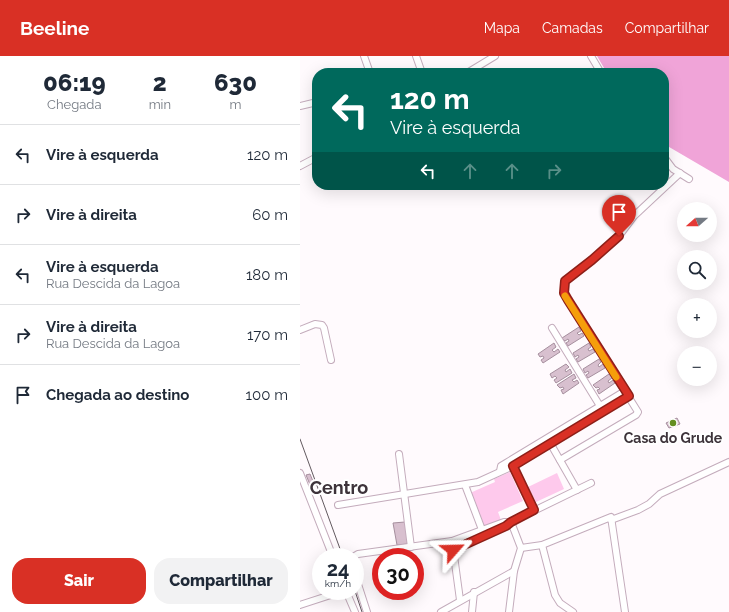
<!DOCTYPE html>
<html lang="pt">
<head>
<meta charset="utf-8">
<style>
  body { margin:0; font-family:Raleway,sans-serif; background:#f2f2f3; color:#1f2937; height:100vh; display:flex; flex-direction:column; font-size:15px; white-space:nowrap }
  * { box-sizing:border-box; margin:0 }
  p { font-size:13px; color:#747a83 }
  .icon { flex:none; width:22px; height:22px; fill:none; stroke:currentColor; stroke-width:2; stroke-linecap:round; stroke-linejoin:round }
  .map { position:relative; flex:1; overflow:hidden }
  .details { display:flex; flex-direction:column; background:#fff; width:300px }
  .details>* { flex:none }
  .banner { position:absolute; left:12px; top:12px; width:357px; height:122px; border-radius:16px; box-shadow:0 4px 16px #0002; background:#00695c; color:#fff; overflow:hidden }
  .needle { width:26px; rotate:249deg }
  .fabs { position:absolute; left:377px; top:146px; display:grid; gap:8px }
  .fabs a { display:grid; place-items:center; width:40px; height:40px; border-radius:50%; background:#fff; box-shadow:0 4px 16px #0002; font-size:20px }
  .speed { position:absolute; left:12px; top:492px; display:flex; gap:8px; font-size:20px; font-weight:700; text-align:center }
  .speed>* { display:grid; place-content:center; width:52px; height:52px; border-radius:50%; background:#fff; box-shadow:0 4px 16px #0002; line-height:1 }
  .speed small { font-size:10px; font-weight:400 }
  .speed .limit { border:6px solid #d22; background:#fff; color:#111 }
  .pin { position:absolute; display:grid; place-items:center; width:34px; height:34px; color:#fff; margin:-41px -17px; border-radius:50% 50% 50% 0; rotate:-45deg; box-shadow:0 0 4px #0007 }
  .pin .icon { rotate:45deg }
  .me { position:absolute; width:44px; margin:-22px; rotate:65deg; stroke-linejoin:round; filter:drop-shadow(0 0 3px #0008) }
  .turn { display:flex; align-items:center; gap:14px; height:84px; padding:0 12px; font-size:18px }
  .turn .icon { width:52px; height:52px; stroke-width:2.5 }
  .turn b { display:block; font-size:28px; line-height:34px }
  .lanes { display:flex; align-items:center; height:38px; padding:0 12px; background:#0003; justify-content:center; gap:20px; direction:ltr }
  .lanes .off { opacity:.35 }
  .eta { display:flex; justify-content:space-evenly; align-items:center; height:68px; text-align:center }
  .eta b { font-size:24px; font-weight:800; line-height:28px }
  .cta { display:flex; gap:8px; margin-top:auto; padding:8px 12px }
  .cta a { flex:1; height:46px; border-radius:16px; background:#d93025; color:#fff; font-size:16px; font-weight:800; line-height:46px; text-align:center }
  .cta a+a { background:#f2f2f3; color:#1f2937 }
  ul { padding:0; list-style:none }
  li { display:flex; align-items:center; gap:12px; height:60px; padding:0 12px; border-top:1px solid #e0e1e3 }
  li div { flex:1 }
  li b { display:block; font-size:15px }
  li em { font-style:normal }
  header { display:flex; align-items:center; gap:24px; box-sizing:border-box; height:56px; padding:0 20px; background:#d93025; color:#fff }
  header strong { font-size:19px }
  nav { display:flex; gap:22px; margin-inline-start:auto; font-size:14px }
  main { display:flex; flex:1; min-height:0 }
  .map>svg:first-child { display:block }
  .green { fill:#fec9ec }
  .water { fill:#f0a4d8 }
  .building { fill:#d8c0cf; stroke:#a68f9e }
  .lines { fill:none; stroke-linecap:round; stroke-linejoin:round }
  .street-casing { stroke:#c4acbc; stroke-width:8 }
  .street { stroke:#fff; stroke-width:6 }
  .tram { stroke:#62595f; stroke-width:1 }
  .route-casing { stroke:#8d1f18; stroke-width:10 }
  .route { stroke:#d93025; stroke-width:7 }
  .slow { stroke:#f59e0b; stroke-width:7 }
  .poi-dot { fill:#648f21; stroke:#fff; stroke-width:1.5 }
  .labels { text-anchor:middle; stroke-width:4; stroke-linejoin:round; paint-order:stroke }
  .poi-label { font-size:14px; font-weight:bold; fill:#3d333a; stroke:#fff }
  .district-label { font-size:18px; font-weight:bold; fill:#3d333a; stroke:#fff }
</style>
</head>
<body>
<header>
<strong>Beeline</strong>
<nav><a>Mapa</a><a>Camadas</a><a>Compartilhar</a></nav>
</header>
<main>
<section class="details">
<div class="eta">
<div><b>06:19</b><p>Chegada</p></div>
<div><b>2</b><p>min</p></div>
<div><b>630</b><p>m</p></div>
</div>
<ul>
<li><svg class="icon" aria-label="left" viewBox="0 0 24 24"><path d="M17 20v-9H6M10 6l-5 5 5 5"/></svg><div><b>Vire à esquerda</b></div><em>120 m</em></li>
<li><svg class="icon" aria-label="right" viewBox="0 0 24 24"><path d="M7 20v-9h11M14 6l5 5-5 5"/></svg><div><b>Vire à direita</b></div><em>60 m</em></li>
<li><svg class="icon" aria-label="left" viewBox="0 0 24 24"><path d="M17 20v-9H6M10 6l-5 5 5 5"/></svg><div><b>Vire à esquerda</b><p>Rua Descida da Lagoa</p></div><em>180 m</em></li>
<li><svg class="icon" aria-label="right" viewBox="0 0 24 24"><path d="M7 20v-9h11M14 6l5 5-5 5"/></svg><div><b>Vire à direita</b><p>Rua Descida da Lagoa</p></div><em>170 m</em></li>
<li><svg class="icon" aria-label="arrive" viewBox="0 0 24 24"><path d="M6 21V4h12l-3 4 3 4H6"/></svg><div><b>Chegada ao destino</b></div><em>100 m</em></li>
</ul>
<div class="cta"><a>Sair</a><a>Compartilhar</a></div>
</section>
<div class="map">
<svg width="429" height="556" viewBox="0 0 429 556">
  <rect width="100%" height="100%" fill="#fffafd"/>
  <g class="green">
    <path d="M 210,416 L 223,445 L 198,456 L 201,464 L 185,471 L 170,437 L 195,426 L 194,423 Z"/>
    <path d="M 257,417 L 264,433 L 236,446 L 228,431 Z"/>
  </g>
  <path class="water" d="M 297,0 L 429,0 L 429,126 L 364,88 L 364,17 L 307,17 Z"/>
  <g class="building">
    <path d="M 279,271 L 281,275 L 277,277 L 279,279 L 282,277 L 284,280 L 268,290 L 266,287 L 269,285 L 268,283 L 265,285 L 262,282 Z"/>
    <path d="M 254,287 L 256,291 L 252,294 L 254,296 L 258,293 L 260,296 L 243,307 L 241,304 L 244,302 L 243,300 L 240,301 L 238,298 Z"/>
    <path d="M 289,287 L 291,291 L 288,293 L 289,295 L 293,293 L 295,296 L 278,306 L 276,303 L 279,301 L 278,299 L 275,301 L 273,297 Z"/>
    <path d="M 299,303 L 301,306 L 298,309 L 299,311 L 303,308 L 305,312 L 288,322 L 286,319 L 289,317 L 288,315 L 285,317 L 283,313 Z"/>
    <path d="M 266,308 L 269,311 L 265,314 L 266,316 L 270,313 L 272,317 L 256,327 L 254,324 L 257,322 L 255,320 L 252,322 L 250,318 Z"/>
    <path d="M 274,318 L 276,322 L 272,324 L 274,326 L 277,324 L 279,327 L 263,338 L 261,334 L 264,333 L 263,331 L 260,332 L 257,329 Z"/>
    <path d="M 309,318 L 312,322 L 308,325 L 309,327 L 313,324 L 315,327 L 299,338 L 297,334 L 300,333 L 298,331 L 296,332 L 293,329 Z"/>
    <path d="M 377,362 L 380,368 L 369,372 L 366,367 Z"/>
    <path d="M 10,418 L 15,430 L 11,431 L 6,419 Z"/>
    <path d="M 105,466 L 109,488 L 97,489 L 93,467 Z"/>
  </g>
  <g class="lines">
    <defs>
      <g id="street">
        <path d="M 64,0 L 70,17"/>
        <path d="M 116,0 L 122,17"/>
        <path d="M 291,0 L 301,17"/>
        <path d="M 167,17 L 195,0"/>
        <path d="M 0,50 L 17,46"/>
        <path d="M 364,101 L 373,113 L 389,123"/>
        <path d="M 0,110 L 17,101"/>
        <path d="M 252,272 L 300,350"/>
        <path d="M 0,274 L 15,268 L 22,269 L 24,272 L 31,304"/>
        <path d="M 249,385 L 277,434"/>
        <path d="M 99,398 L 111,491"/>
        <path d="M 260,404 L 336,359 L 338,356 L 268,244 L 264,237 L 265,225 L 292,204 L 319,180 L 334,160 L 380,117"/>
        <path d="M 213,410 L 234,454"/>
        <path d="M 200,415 L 201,410 L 206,407 L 325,335"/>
        <path d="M 0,417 L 33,501"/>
        <path d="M 165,429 L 184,479"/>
        <path d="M 38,449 L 178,426 L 213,410 L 329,340"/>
        <path d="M 311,464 L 338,454 L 349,448 L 360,438 L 429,406"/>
        <path d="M 152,485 L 160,544"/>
        <path d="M 242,489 L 255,539 L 260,547 L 273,556"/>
        <path d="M 221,492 L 242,489 L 311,461 L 325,556"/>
        <path d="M 153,494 L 206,470 L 211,466 L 221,492 L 214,515 L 209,556"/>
        <path d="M 53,501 L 58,498 L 152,485 L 204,466 L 211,466 L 291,427"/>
        <path d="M 55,519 L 67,556"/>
        <path d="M 46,535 L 55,556"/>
        <path d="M 0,549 L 43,535"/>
        <path d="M 141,556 L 214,515"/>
        <path d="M 172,556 L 174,536"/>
      </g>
    </defs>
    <use href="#street" class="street-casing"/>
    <use href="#street" class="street"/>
    <g class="tram">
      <path d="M 0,383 L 43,501"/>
      <path d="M 55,535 L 62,556"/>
    </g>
  </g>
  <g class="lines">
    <defs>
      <path id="route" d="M 153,494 L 206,470 L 211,466 L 234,454 L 213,410 L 329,340 L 268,244 L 264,237 L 265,225 L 292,204 L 319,180"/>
    </defs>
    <use href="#route" class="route-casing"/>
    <use href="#route" class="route"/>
    <path class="slow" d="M 265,240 L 316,321"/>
  </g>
  <circle class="poi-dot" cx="373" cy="367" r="4"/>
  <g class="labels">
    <g class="poi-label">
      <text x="373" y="387">Casa do Grude</text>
    </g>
    <g class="district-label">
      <text x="39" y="438">Centro</text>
    </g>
  </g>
</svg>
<div class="fabs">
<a><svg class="needle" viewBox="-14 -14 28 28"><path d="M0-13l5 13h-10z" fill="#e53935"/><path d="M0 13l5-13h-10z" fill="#747a83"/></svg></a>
<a><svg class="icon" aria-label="search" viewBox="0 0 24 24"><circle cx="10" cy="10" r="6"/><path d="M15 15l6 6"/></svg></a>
<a>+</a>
<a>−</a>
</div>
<div class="speed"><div>24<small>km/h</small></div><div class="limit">30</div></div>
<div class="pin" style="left:319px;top:180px;background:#d93025"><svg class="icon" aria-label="arrive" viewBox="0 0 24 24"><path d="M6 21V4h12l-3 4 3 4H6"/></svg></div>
<svg class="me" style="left:153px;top:494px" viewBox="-20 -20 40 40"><path d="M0-17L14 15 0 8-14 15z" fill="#d93025" stroke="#fff" stroke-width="4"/></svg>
<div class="banner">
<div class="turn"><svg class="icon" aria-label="left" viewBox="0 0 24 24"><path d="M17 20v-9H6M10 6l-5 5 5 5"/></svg><div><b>120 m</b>Vire à esquerda</div></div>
<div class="lanes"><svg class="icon" aria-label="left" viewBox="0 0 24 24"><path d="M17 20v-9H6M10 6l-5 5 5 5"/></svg><svg class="icon off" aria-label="ahead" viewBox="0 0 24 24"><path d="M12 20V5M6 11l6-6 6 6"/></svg><svg class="icon off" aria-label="ahead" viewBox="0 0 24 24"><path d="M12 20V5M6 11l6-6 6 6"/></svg><svg class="icon off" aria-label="right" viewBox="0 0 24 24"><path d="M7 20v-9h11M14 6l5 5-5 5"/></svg></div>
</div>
</div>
</main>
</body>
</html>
